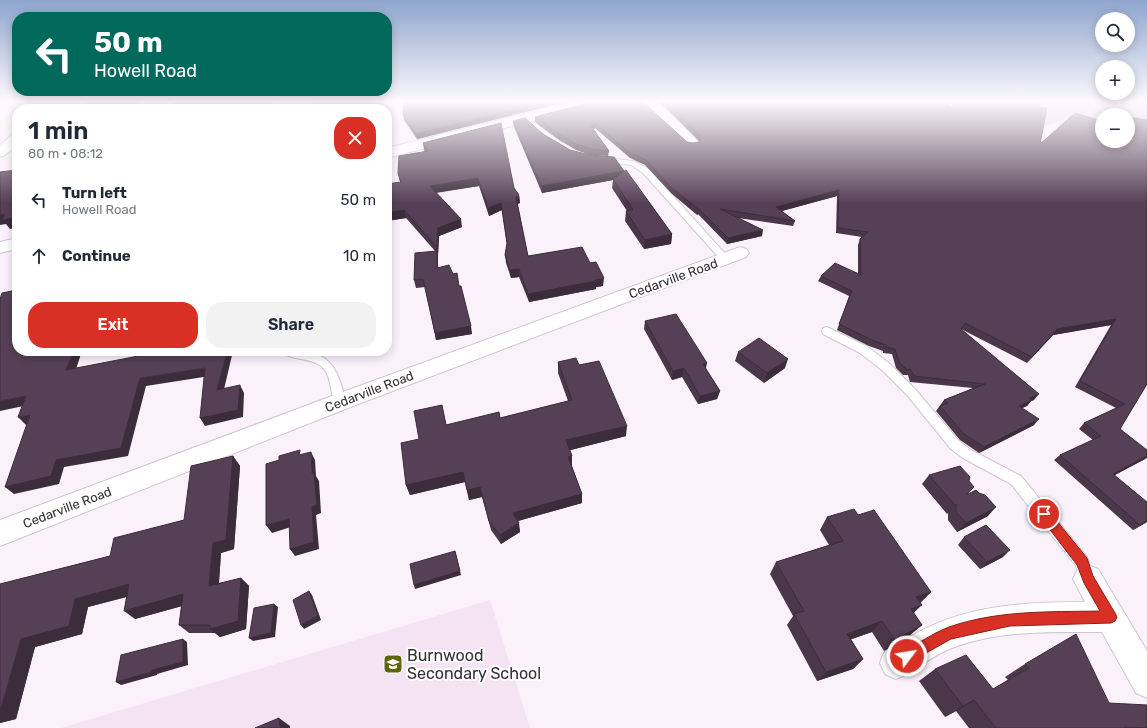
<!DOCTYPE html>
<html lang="en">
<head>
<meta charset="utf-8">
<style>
  body { margin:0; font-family:Rubik,sans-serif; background:#f2f2f3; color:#1f2937; height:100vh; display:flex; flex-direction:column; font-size:15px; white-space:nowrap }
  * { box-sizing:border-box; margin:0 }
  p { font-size:13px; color:#747a83 }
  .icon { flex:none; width:22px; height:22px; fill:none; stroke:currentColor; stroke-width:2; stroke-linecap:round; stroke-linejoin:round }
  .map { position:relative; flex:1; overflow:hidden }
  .panel { position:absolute; left:12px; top:104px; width:380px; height:252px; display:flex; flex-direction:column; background:#fff; border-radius:16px; box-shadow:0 2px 10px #0003 }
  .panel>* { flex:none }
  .guide { position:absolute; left:12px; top:12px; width:380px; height:84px; border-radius:16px; box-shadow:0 2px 10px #0003; background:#00695c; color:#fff; overflow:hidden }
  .controls { position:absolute; left:1095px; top:12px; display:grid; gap:8px }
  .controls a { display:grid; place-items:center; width:40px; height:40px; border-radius:50%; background:#fff; box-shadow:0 2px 10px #0003; font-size:20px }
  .pin { position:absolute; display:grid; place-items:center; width:34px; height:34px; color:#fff; margin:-17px; border:2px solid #fff; border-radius:50%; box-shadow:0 1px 4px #0007 }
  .me { position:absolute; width:44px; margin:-22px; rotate:59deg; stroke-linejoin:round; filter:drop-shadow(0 0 3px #0008) }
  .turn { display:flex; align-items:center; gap:14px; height:84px; padding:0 16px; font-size:18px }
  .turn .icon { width:52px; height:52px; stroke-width:2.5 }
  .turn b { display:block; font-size:28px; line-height:34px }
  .round { display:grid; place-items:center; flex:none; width:42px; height:42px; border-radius:16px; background:#f2f2f3 }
  .overview { display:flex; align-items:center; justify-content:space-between; height:68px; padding:0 16px }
  h1 { font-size:24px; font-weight:600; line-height:30px }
  .cta { display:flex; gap:8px; margin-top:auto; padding:8px 16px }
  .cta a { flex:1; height:46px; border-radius:16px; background:#d93025; color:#fff; font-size:16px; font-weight:600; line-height:46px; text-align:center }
  .cta a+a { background:#f2f2f3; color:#1f2937 }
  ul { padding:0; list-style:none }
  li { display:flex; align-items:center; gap:12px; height:56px; padding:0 16px }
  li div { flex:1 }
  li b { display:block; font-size:15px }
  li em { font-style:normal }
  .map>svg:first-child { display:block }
  .built { fill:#f3e3f3 }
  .green { fill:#e0cde0 }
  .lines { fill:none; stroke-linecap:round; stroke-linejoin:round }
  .service-casing { stroke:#cfc5cf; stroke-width:2 }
  .minor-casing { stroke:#cfc5cf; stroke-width:2 }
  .service { fill:#fff; fill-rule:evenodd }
  .minor { fill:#fff; fill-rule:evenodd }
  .wall { fill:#4a374a }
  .shaded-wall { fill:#3c2d3c }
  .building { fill:#564056; stroke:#3c2d3c }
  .route { fill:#d93025; stroke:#8d1f18 }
  .labels { text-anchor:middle; stroke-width:4; stroke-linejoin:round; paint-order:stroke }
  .street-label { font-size:13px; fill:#343034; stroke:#fff }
  .near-poi-label { font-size:16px; fill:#343034; stroke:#fff; text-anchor:start }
</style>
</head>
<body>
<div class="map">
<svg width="1147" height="728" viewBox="0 0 1147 728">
  <rect width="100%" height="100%" fill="#fbf1fb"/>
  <path class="built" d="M 490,600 L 530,728 L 61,728 Z"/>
  <path class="green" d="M 937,101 L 1147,101 L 1147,121 L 1128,119 L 1128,115 L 1102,115 L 1102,117 L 1068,118 L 1037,129 L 945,107 Z"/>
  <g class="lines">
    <defs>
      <g id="service">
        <path d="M 525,116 L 562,143 L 562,147 L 556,147 L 523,119 L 522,118 Z"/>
        <path d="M 598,157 L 633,161 L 649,169 L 728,257 L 730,259 L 728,261 L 722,261 L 643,173 L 631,165 L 601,161 L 597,159 Z"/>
        <path d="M 827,327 L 868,347 L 890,364 L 915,389 L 959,441 L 971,450 L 1021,476 L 1087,557 L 1095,579 L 1093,584 L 1088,586 L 1083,584 L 1076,566 L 1011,484 L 963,458 L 951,449 L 907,395 L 882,370 L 860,353 L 823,334 L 822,331 L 823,328 Z"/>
        <path d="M 282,351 C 327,351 335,358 346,402 L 344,405 L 340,406 L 336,405 C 330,394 332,379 324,369 C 313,356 287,361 282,351 Z"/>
      </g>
      <g id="minor">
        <path d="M 53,101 L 68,101 L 60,109 L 45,109 Z"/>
        <path d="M 576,101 L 600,101 L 598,104 L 387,158 L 387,148 Z"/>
        <path d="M 638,101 L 654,101 L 666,110 L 697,140 L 699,143 L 697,146 L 692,147 L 687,146 L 656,116 Z"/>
        <path d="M 17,134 L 17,145 L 5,155 L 0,157 L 0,145 L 12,135 Z"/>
        <path d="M 17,238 L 17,249 L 0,253 L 0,242 Z"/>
        <path d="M 740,247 L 746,249 L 749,253 L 746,257 L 348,408 L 0,546 L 0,520 L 332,396 Z"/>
        <path d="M 1088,565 L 1098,569 L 1147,651 L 1147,698 L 1136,693 L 1102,632 C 1052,632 999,630 952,648 C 932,655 916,671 896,679 L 885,674 L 880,663 C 881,660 883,654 885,652 C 889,647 902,641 908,638 C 962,605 1023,602 1085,602 L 1073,579 L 1078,569 Z"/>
      </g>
    </defs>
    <use href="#service" class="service-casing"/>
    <use href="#minor" class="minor-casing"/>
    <use href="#service" class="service"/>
    <use href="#minor" class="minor"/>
  </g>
  <g class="wall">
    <path d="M 569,101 L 417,139 L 404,120 L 403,114 Z"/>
    <path d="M 595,101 L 687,142 L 693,143 L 699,142 L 699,141 L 667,109 L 657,101 L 944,101 L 951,108 L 1040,144 L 1147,384 L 1120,429 L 1145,459 L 1115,475 L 1147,522 L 1133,530 L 1054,460 L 1060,455 L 1093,440 L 1079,429 L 1084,423 L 1116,408 L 1075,387 L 1111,325 L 1053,335 L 1027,363 L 961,329 L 1034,400 L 1031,401 L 1027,406 L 1022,408 L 1034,425 L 979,453 L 960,440 L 936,411 L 944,400 L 973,388 L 910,382 L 908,375 L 903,375 L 896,368 L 892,354 L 883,353 L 883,351 L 869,346 L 837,330 L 849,296 L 818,281 L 821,276 L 858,274 L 858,245 L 860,239 L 862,237 L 836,233 L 837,196 L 781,211 L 795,221 L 793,226 L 738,218 L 762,236 L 727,244 L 698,214 L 697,215 L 671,193 L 645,165 L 630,158 L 595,128 L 593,129 L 609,151 L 608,156 L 590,155 L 576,150 L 559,140 L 535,122 L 535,117 Z"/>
    <path d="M 513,121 L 543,134 L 570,150 L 624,171 L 672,234 L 671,244 L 644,249 L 625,221 L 626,211 L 627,211 L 612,188 L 613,180 L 542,193 L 514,127 Z"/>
    <path d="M 423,143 L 514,188 L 519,195 L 520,203 L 517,204 L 528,256 L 590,263 L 603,286 L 596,287 L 596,289 L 529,302 L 519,277 L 511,278 L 506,263 L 505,255 L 507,244 L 502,210 L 489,216 L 479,186 L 436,193 L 462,227 L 439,236 L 438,255 L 438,254 L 438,268 L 459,286 L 472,334 L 436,340 L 425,287 L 416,288 L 414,280 L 435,251 L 406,218 L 387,221 L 387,184 L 400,182 L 398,173 L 425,152 L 424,150 Z"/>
    <path d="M 645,321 L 707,363 L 705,368 L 720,391 L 717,399 L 698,404 L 682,377 L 672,380 L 644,329 Z"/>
    <path d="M 738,352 L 785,368 L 764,383 L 735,361 Z"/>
    <path d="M 558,362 L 579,365 L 626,436 L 570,450 L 572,456 L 572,466 L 582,494 L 582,503 L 518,521 L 520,532 L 501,544 L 491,530 L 482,497 L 469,500 L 465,482 L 410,495 L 406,485 L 419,439 L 442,405 L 446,425 L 500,418 L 568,401 L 558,373 Z"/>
    <path d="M 233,456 L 240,466 L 234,549 L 221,553 L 219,583 L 241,578 L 249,586 L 246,629 L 220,637 L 215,633 L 189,633 L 179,625 L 182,606 L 135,619 L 127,597 L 88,607 L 82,634 L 35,647 L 16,719 L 0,723 L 0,584 L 110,556 L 184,520 Z"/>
    <path d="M 929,475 L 988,516 L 957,532 L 948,520 L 948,513 L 947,514 L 922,484 Z"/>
    <path d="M 858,515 L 931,592 L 920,603 L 914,613 L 922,625 L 910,635 L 884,651 L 872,632 L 851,639 L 863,659 L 853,669 L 817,681 L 787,625 L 793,616 L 770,574 L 776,562 L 829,545 L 820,530 L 827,517 Z"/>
    <path d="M 964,537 L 1003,557 L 980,569 L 958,545 Z"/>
    <path d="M 1025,664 L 1109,703 L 1147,728 L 969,728 L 956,711 L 945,717 L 919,681 L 935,669 L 993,689 L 1008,680 L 1005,677 Z"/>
  </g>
  <g class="shaded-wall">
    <path d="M 133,101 L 139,101 L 137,109 L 130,109 Z"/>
    <path d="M 270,101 L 274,101 L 273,109 L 269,109 Z"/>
    <path d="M 549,101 L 569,101 L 417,139 L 416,134 Z"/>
    <path d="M 210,103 L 212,109 L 173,109 L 173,108 Z"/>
    <path d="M 381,107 L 382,109 L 363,109 Z"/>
    <path d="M 595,123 L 595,128 L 591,132 L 591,126 Z"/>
    <path d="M 624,171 L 624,178 L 542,193 L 541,186 Z"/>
    <path d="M 478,178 L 479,186 L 432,193 L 430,186 Z"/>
    <path d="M 839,190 L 837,196 L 775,213 L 776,207 Z"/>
    <path d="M 519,195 L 520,203 L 517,204 L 516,197 Z"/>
    <path d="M 501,203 L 502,210 L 489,216 L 488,208 Z"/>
    <path d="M 698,209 L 699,209 L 698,214 L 697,215 Z"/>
    <path d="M 404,210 L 406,218 L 387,221 L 387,213 Z"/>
    <path d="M 5,214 L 17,217 L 17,228 L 10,229 L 6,224 L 0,225 L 0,215 Z"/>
    <path d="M 461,219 L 462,227 L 439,236 L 438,255 L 437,247 L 438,228 Z"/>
    <path d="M 763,230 L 762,236 L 727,244 L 728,238 Z"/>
    <path d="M 672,234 L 671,244 L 644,249 L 645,240 Z"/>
    <path d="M 437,251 L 438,258 L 438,276 L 437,268 Z"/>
    <path d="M 519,269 L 519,277 L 511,278 L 510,270 Z"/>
    <path d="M 604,278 L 603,286 L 596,287 L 596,289 L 529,302 L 528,294 Z"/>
    <path d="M 1116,319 L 1111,325 L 1053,335 L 1027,363 L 1057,329 Z"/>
    <path d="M 471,326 L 472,334 L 436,340 L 435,333 Z"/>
    <path d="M 73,351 L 82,351 L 73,378 L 66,370 Z"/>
    <path d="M 227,351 L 233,351 L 222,398 L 217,390 Z"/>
    <path d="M 788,359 L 785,368 L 764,383 L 767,373 Z"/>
    <path d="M 707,363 L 705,372 L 703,364 Z"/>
    <path d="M 205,368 L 210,376 L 146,386 L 128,456 L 64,467 L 59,484 L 14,494 L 5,487 L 56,460 L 140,378 Z"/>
    <path d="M 684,368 L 682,377 L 672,380 L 673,371 Z"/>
    <path d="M 240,385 L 244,393 L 243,417 L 205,426 L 200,418 Z"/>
    <path d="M 720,391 L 717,399 L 698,404 L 700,396 Z"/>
    <path d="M 1039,394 L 1034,400 L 1031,401 L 1027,406 L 1014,412 L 1019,406 L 1029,398 Z"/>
    <path d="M 26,396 L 33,404 L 0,411 L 0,401 Z"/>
    <path d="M 30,415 L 38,422 L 26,425 L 18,417 Z"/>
    <path d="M 1039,419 L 1034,425 L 979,453 L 984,447 Z"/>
    <path d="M 627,426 L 626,436 L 567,451 L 566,440 Z"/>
    <path d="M 311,452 L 315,460 L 316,476 L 319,481 L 321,513 L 316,515 L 319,549 L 295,556 L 290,549 L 312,507 L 312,473 Z"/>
    <path d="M 233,456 L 240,466 L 234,549 L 221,553 L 218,595 L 209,586 L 213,543 Z"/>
    <path d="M 572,456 L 572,466 L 569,467 L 568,457 Z"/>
    <path d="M 1147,456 L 1147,458 L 1145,459 L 1107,479 L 1113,474 Z"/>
    <path d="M 463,472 L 465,482 L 410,495 L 406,485 Z"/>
    <path d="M 480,487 L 482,497 L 469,500 L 467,490 Z"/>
    <path d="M 582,494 L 582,503 L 514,522 L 513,513 Z"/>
    <path d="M 996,507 L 988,516 L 957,532 L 966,523 Z"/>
    <path d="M 289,519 L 294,526 L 272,533 L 266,525 Z"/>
    <path d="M 1147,521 L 1147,522 L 1133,530 L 1140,525 Z"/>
    <path d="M 519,523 L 520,532 L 501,544 L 500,535 Z"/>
    <path d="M 1010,550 L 1003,557 L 980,569 L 987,562 Z"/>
    <path d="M 455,551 L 461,575 L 415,589 L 414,585 Z"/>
    <path d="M 241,578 L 249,586 L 246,629 L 220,637 L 210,629 Z"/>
    <path d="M 129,584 L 140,593 L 88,607 L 82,634 L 35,647 L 16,719 L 0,723 L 0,712 L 21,639 L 75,599 Z"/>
    <path d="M 309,591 L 312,595 L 321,620 L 304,629 L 301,625 Z"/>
    <path d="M 931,592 L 920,603 L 916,597 Z"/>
    <path d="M 183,594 L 193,603 L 135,619 L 124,611 Z"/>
    <path d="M 274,604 L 278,607 L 275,637 L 253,641 L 249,638 Z"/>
    <path d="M 922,605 L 910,616 L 911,609 Z"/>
    <path d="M 882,621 L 872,632 L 838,644 L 847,634 Z"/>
    <path d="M 922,625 L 910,635 L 884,651 L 895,640 Z"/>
    <path d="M 183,639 L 187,642 L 188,665 L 157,674 L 157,675 L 121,685 L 116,682 Z"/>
    <path d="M 863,659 L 853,669 L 817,681 L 826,672 Z"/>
    <path d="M 974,700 L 956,711 L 945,717 L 963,706 Z"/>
    <path d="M 279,718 L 290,726 L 290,728 L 280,728 Z"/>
  </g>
  <g class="building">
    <path d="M 87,101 L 133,101 L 130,109 L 83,109 Z"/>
    <path d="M 174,101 L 270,101 L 269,109 L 210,109 L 210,103 L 173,108 Z"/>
    <path d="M 312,101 L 380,101 L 381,107 L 363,109 L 309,109 Z"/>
    <path d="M 404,101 L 549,101 L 416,134 L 403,114 Z"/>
    <path d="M 595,101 L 642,101 L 687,142 L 693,143 L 699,142 L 701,137 L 699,134 L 664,101 L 944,101 L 951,108 L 957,101 L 1035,101 L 1040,102 L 1040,107 L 1047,108 L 1040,144 L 1075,113 L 1102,121 L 1102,141 L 1128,141 L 1128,117 L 1147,120 L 1147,384 L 1120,429 L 1147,450 L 1147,456 L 1113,474 L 1147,502 L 1147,521 L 1140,525 L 1060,455 L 1101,436 L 1084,423 L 1125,404 L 1080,381 L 1116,319 L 1057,329 L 1032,357 L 965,323 L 961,329 L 1039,394 L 1029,398 L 1032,400 L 1019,406 L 1039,419 L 984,447 L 964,434 L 940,406 L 948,403 L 944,400 L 985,384 L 914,376 L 911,370 L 906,369 L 899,362 L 895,349 L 886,347 L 886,345 L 872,340 L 839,324 L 852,291 L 821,276 L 835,263 L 861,275 L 860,239 L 868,232 L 838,228 L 839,190 L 776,207 L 795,221 L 720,209 L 763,230 L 728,238 L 699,209 L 698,209 L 672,188 L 646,160 L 630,153 L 595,123 L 591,126 L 609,151 L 590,149 L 576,144 L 559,134 L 535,117 Z"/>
    <path d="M 1108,113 L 1120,115 L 1108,115 Z"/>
    <path d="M 525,118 L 543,134 L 570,150 L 590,155 L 614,157 L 624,171 L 541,186 L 513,121 Z"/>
    <path d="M 501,123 L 514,188 L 519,195 L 516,197 L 528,256 L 582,247 L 590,263 L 596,262 L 604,278 L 595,280 L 596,281 L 528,294 L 519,269 L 510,270 L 505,255 L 507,243 L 501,203 L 488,208 L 478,178 L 430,186 L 461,219 L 438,228 L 437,247 L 404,210 L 387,213 L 387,184 L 401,182 L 398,173 L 399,156 L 428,151 L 423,143 Z"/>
    <path d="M 17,170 L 17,217 L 2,220 L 5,214 L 0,215 L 0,172 Z"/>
    <path d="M 626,170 L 672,234 L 645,240 L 626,211 L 633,210 L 613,179 Z"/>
    <path d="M 437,251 L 437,268 L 449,265 L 453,274 L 457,273 L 459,286 L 461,286 L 471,326 L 435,333 L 423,279 L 414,280 L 415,253 Z"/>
    <path d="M 17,278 L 17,351 L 73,351 L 66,370 L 154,353 L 154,351 L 227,351 L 217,390 L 240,385 L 238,410 L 200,418 L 205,368 L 140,378 L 121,448 L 56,460 L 51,476 L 5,487 L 30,415 L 18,417 L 26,396 L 0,401 L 0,299 L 2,293 L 12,291 Z"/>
    <path d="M 676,314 L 707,363 L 703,364 L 720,391 L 700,396 L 684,368 L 673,371 L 645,321 Z"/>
    <path d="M 759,338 L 788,359 L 767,373 L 738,352 Z"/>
    <path d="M 576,358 L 579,365 L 599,361 L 627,426 L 566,440 L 572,456 L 568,457 L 582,494 L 513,513 L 519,523 L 500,535 L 489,521 L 480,487 L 467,490 L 463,472 L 406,485 L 401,443 L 419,439 L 414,411 L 442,405 L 446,425 L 499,412 L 500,418 L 572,400 L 558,362 Z"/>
    <path d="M 300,450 L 299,455 L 311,452 L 312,473 L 314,473 L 317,505 L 312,507 L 314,542 L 290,549 L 289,519 L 266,525 L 266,464 L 279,460 L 279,456 Z"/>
    <path d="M 233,456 L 226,540 L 213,543 L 209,586 L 241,578 L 238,621 L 210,629 L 210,625 L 179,625 L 183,594 L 124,611 L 129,584 L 75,599 L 69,626 L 21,639 L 0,712 L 0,584 L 110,556 L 114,538 L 184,520 L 191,466 Z"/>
    <path d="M 960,466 L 970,477 L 969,481 L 974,487 L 966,495 L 976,490 L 979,493 L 985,495 L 996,507 L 966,523 L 956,512 L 956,504 L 955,505 L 929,475 Z"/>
    <path d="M 854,509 L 858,515 L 874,510 L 931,592 L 916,597 L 922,605 L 911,609 L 922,625 L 895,640 L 882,621 L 847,634 L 863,659 L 826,672 L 794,614 L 804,611 L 776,562 L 843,541 L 827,517 Z"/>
    <path d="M 986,525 L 1010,550 L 987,562 L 964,537 Z"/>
    <path d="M 455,551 L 460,571 L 414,585 L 410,564 Z"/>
    <path d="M 309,591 L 318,616 L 301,625 L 293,600 Z"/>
    <path d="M 274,604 L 271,633 L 249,638 L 254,608 Z"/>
    <path d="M 1076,634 L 1109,703 L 1147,705 L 1147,728 L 1124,727 L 1125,728 L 996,728 L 974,700 L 963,706 L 935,669 L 966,655 L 993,689 L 1029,668 L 1025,664 Z"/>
    <path d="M 183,639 L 183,662 L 152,670 L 152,672 L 116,682 L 121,655 Z"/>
    <path d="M 279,718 L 280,728 L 255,728 Z"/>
  </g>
  <linearGradient id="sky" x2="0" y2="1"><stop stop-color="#8ea5ce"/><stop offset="0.5" stop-color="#fdf9fd"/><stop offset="1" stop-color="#fdf9fd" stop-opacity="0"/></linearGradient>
  <rect width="1147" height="203" fill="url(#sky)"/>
  <path class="route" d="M 1044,509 L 1048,510 L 1087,558 L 1093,576 L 1115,613 L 1117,617 L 1115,621 L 1111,623 L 1010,626 L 951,639 L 912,661 L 907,663 L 903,661 L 901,656 L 903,651 C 918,644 933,633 949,627 C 998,610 1049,612 1100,611 L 1084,583 L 1077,565 L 1041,518 L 1039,514 L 1041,510 Z"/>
  <defs>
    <symbol id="school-square" viewBox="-11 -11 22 22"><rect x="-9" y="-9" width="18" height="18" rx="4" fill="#5d6709" stroke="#fff"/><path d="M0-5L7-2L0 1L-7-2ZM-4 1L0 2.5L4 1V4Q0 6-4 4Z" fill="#fff"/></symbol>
  </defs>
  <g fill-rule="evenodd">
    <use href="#school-square" x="382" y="653" width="22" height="22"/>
  </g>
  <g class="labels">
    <g class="street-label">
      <text transform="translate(673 278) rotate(-20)" y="5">Cedarville Road</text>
      <text transform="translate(369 391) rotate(-21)" y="5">Cedarville Road</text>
      <text transform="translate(67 507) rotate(-21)" y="5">Cedarville Road</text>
    </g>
    <g class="near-poi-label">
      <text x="407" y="661">Burnwood<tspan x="407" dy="18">Secondary School</tspan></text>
    </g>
  </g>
</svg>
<div class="controls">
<a><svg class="icon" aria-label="search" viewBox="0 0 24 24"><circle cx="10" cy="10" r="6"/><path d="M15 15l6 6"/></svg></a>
<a>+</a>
<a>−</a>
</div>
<div class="pin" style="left:1044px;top:514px;background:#d93025"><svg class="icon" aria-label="arrive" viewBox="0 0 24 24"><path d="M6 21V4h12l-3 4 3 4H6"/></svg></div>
<svg class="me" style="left:907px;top:656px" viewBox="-20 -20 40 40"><circle r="17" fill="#d93025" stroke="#fff" stroke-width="3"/><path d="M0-11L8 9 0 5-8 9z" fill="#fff"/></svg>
<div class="guide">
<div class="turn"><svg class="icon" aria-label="left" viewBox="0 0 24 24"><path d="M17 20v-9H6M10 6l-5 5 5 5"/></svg><div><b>50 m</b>Howell Road</div></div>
</div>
<section class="panel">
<div class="overview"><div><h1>1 min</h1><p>80 m · 08:12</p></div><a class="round" style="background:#d93025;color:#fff"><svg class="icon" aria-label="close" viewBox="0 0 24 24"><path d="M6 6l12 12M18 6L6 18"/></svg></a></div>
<ul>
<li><svg class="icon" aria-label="left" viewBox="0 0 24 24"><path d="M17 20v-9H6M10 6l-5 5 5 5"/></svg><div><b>Turn left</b><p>Howell Road</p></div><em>50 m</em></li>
<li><svg class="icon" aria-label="ahead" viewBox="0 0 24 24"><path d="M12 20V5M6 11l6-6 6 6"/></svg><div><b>Continue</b></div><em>10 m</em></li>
</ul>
<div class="cta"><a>Exit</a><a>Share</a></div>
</section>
</div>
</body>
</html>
